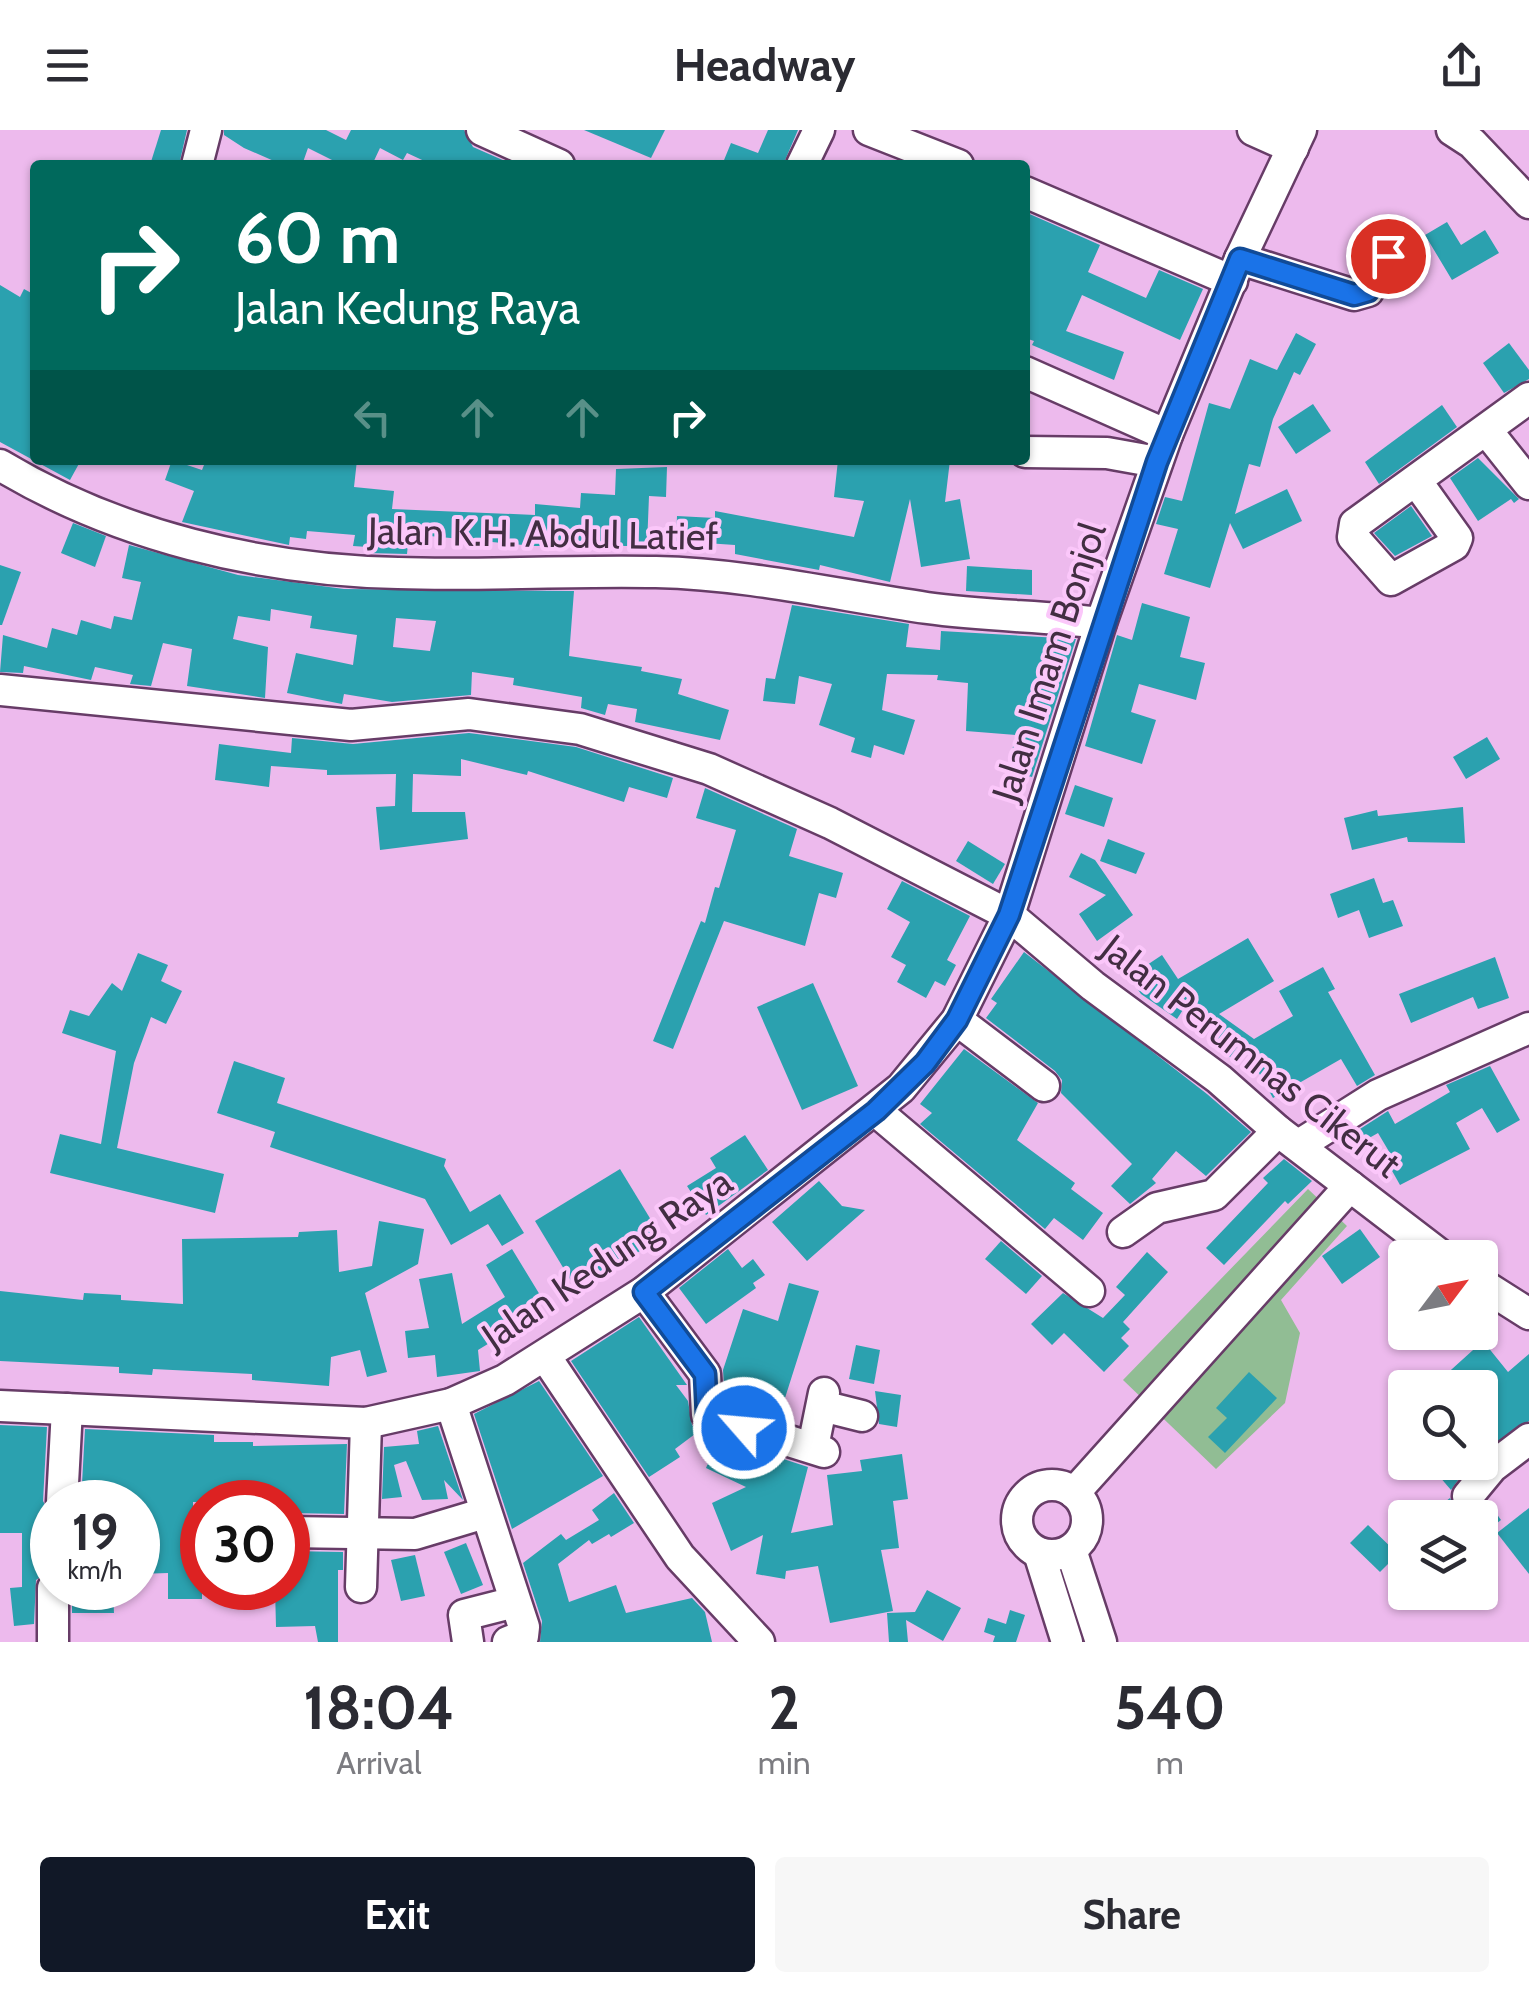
<!DOCTYPE html>
<html lang="en">
<head>
<meta charset="utf-8">
<style>
  body { margin:0; font-family:Cabin,sans-serif; background:#f7f7f7; color:#2b2b33; height:100vh; display:flex; flex-direction:column; font-size:38px; white-space:nowrap }
  * { box-sizing:border-box; margin:0 }
  p { font-size:32px; color:#7c7c81 }
  .icon { flex:none; width:55px; height:55px; fill:none; stroke:currentColor; stroke-width:2; stroke-linecap:round; stroke-linejoin:round }
  .map { position:relative; height:1512px; overflow:hidden }
  .panel { display:flex; flex-direction:column; background:#fff; flex:1 }
  .panel>* { flex:none }
  .top-card { position:absolute; left:30px; top:30px; width:1000px; height:305px; border-radius:10px; box-shadow:0 2px 8px #0004; background:#00695c; color:#fff; overflow:hidden }
  .needle { width:65px; rotate:58deg }
  .buttons { position:absolute; left:1388px; top:1110px; display:grid; gap:20px }
  .buttons a { display:grid; place-items:center; width:110px; height:110px; border-radius:10px; background:#fff; box-shadow:0 2px 8px #0004; font-size:50px }
  .speed { position:absolute; left:30px; top:1350px; display:flex; gap:20px; font-size:50px; font-weight:700; text-align:center }
  .speed>* { display:grid; place-content:center; width:130px; height:130px; border-radius:50%; background:#fff; box-shadow:0 2px 8px #0004; line-height:1 }
  .speed small { font-size:25px; font-weight:400 }
  .speed .limit { border:15px solid #d22; background:#fff; color:#111 }
  .pin { position:absolute; display:grid; place-items:center; width:85px; height:85px; color:#fff; margin:-42px; border:5px solid #fff; border-radius:50%; box-shadow:0 2px 10px #0007 }
  .me { position:absolute; width:110px; margin:-55px; rotate:297deg; stroke-linejoin:round; filter:drop-shadow(0 0 8px #0008) }
  .turn { display:flex; align-items:center; gap:35px; height:210px; padding:0 40px; font-size:45px }
  .turn .icon { width:130px; height:130px; stroke-width:2.5 }
  .turn b { display:block; font-size:70px; line-height:85px }
  .lanes { display:flex; align-items:center; height:95px; padding:0 40px; background:#0003; justify-content:center; gap:50px; direction:ltr }
  .lanes .off { opacity:.35 }
  .eta { display:flex; justify-content:space-evenly; align-items:center; height:170px; text-align:center }
  .eta b { font-size:60px; font-weight:700; line-height:70px }
  .cta { display:flex; gap:20px; margin-top:auto; padding:20px 40px }
  .cta a { flex:1; height:115px; border-radius:10px; background:#111827; color:#fff; font-size:40px; font-weight:700; line-height:115px; text-align:center }
  .cta a+a { background:#f7f7f7; color:#2b2b33 }
  header { display:flex; justify-content:space-between; align-items:center; height:130px; padding:0 40px; background:#fff; font-size:45px; font-weight:700 }
  .map>svg:first-child { display:block }
  .green { fill:#91bd94 }
  .building { fill:#2ba1af; fill-rule:evenodd }
  .lines { fill:none; stroke-linecap:round; stroke-linejoin:round }
  .minor-casing { stroke:#673c67; stroke-width:35 }
  .minor { stroke:#fff; stroke-width:30 }
  .route-casing { stroke:#114b97; stroke-width:25 }
  .route { stroke:#1a73e8; stroke-width:18 }
  .labels { text-anchor:middle; stroke-width:8; stroke-linejoin:round; paint-order:stroke }
  .street-label { font-size:38px; fill:#422e42; stroke:#fbc7fa }
</style>
</head>
<body>
<header><svg class="icon" aria-label="menu" viewBox="0 0 24 24"><path d="M4 6h16M4 12h16M4 18h16"/></svg>Headway<svg class="icon" aria-label="share" viewBox="0 0 24 24"><path d="M12 15V3M7 8l5-5 5 5M5 13v7h14v-7"/></svg></header>
<div class="map">
<svg width="1529" height="1512" viewBox="0 0 1529 1512">
  <rect width="100%" height="100%" fill="#edbaed"/>
  <path class="green" d="M 1308,1059 L 1347,1096 L 1281,1170 L 1300,1203 L 1285,1273 L 1216,1339 L 1123,1250 Z"/>
  <g class="building">
    <path d="M 161,0 L 187,0 L 179,35 L 150,35 Z"/>
    <path d="M 224,0 L 326,0 L 346,10 L 351,0 L 464,0 L 473,17 L 514,35 L 433,35 L 407,23 L 403,30 L 380,18 L 372,35 L 342,35 L 308,18 L 302,35 L 283,35 L 244,18 L 224,5 Z"/>
    <path d="M 584,0 L 665,0 L 651,28 Z"/>
    <path d="M 768,0 L 798,0 L 783,35 L 722,35 L 731,13 L 758,23 Z"/>
    <path d="M 1025,82 L 1100,115 L 1088,142 L 1146,168 L 1159,140 L 1203,159 L 1180,210 L 1082,165 L 1066,201 L 1124,222 L 1114,250 L 1032,215 L 1034,211 L 1025,208 Z"/>
    <path d="M 1447,92 L 1461,115 L 1485,100 L 1499,123 L 1452,150 L 1425,105 Z"/>
    <path d="M 0,155 L 20,167 L 24,159 L 35,165 L 35,330 L 81,330 L 70,350 L 0,312 Z"/>
    <path d="M 1296,203 L 1316,214 L 1300,245 L 1294,242 L 1273,289 L 1260,337 L 1249,334 L 1235,384 L 1287,359 L 1302,391 L 1243,419 L 1230,393 L 1210,458 L 1164,444 L 1178,399 L 1156,394 L 1165,367 L 1182,371 L 1209,273 L 1230,279 L 1250,229 L 1277,240 Z"/>
    <path d="M 1509,213 L 1529,240 L 1529,249 L 1504,263 L 1483,233 Z"/>
    <path d="M 1313,274 L 1331,301 L 1296,324 L 1278,297 Z"/>
    <path d="M 1442,275 L 1457,297 L 1379,354 L 1365,332 Z"/>
    <path d="M 1478,328 L 1519,369 L 1514,373 L 1511,369 L 1478,391 L 1450,348 Z"/>
    <path d="M 172,330 L 202,340 L 206,330 L 357,330 L 354,357 L 394,361 L 392,379 L 535,385 L 535,374 L 580,378 L 581,363 L 615,365 L 616,339 L 667,337 L 666,367 L 649,366 L 647,416 L 533,416 L 409,404 L 407,424 L 367,423 L 368,417 L 353,416 L 355,405 L 307,401 L 306,409 L 290,407 L 289,415 L 182,392 L 194,361 L 165,350 Z"/>
    <path d="M 838,330 L 950,330 L 945,372 L 960,369 L 970,429 L 921,437 L 910,369 L 890,452 L 820,435 L 819,440 L 735,424 L 735,415 L 676,411 L 677,386 L 715,388 L 715,381 L 854,407 L 864,371 L 834,367 Z"/>
    <path d="M 1411,376 L 1432,406 L 1395,426 L 1374,403 Z"/>
    <path d="M 73,393 L 106,406 L 95,437 L 61,423 Z"/>
    <path d="M 129,415 L 238,445 L 344,459 L 574,461 L 569,526 L 642,537 L 641,541 L 682,549 L 678,564 L 729,580 L 720,610 L 635,592 L 637,579 L 608,574 L 605,585 L 581,578 L 582,567 L 513,555 L 514,548 L 472,542 L 471,565 L 392,572 L 344,564 L 342,574 L 287,563 L 296,523 L 353,535 L 357,505 L 310,498 L 312,486 L 271,479 L 270,491 L 238,486 L 233,509 L 268,517 L 265,568 L 187,556 L 192,519 L 163,513 L 151,556 L 130,554 L 133,545 L 95,537 L 91,550 L 24,536 L 23,543 L 0,542 L 3,505 L 47,518 L 52,498 L 77,505 L 81,490 L 111,499 L 114,486 L 132,490 L 141,452 L 122,448 ZM 396,488 L 436,491 L 430,521 L 393,517 Z"/>
    <path d="M 0,435 L 21,442 L 2,495 L 0,495 Z"/>
    <path d="M 967,436 L 1032,440 L 1032,465 L 966,461 Z"/>
    <path d="M 1142,473 L 1190,487 L 1180,527 L 1205,533 L 1196,570 L 1139,554 L 1131,582 L 1156,590 L 1142,634 L 1085,616 L 1117,505 L 1132,510 Z"/>
    <path d="M 792,475 L 909,494 L 906,517 L 940,520 L 941,501 L 1076,509 L 1032,647 L 1007,640 L 1016,605 L 966,601 L 968,553 L 937,550 L 938,545 L 887,544 L 882,580 L 915,590 L 904,625 L 874,615 L 871,628 L 851,622 L 855,608 L 819,595 L 832,554 L 799,546 L 795,574 L 763,571 L 766,548 L 775,549 Z"/>
    <path d="M 469,603 L 576,617 L 673,648 L 667,668 L 629,657 L 624,672 L 528,641 L 527,645 L 461,629 L 461,646 L 413,644 L 412,682 L 465,682 L 468,709 L 380,720 L 376,677 L 395,676 L 396,644 L 327,645 L 327,640 L 271,636 L 269,657 L 215,650 L 219,614 L 291,623 L 292,608 L 353,614 Z"/>
    <path d="M 1487,607 L 1500,629 L 1466,649 L 1453,627 Z"/>
    <path d="M 1075,655 L 1113,668 L 1104,697 L 1065,684 Z"/>
    <path d="M 705,658 L 797,699 L 789,726 L 843,743 L 836,768 L 819,763 L 805,816 L 724,791 L 673,919 L 653,911 L 701,791 L 705,793 L 715,757 L 719,758 L 736,700 L 696,688 Z"/>
    <path d="M 1463,677 L 1465,713 L 1408,712 L 1407,707 L 1352,720 L 1344,688 L 1377,680 L 1378,686 Z"/>
    <path d="M 1108,709 L 1145,723 L 1136,744 L 1100,731 Z"/>
    <path d="M 968,711 L 1005,734 L 993,754 L 956,731 Z"/>
    <path d="M 1081,723 L 1095,730 L 1133,785 L 1097,811 L 1079,784 L 1106,765 L 1069,747 Z"/>
    <path d="M 1374,748 L 1383,773 L 1393,770 L 1403,796 L 1369,808 L 1359,780 L 1338,788 L 1330,764 Z"/>
    <path d="M 902,751 L 970,786 L 947,830 L 956,835 L 945,856 L 935,851 L 926,868 L 897,852 L 906,835 L 891,827 L 910,792 L 887,779 Z"/>
    <path d="M 1248,808 L 1274,851 L 1219,884 L 1254,909 L 1293,886 L 1279,861 L 1323,837 L 1335,859 L 1328,862 L 1375,945 L 1357,956 L 1341,929 L 1273,968 L 1241,911 L 1230,927 L 1207,911 L 1214,901 L 1192,866 L 1177,889 L 1141,864 L 1129,847 L 1162,825 L 1178,849 Z"/>
    <path d="M 1024,822 L 1207,964 L 1251,1002 L 1206,1046 L 1176,1021 L 1152,1049 L 1156,1053 L 1130,1074 L 1111,1056 L 1132,1034 L 1061,963 L 1062,950 L 1055,941 L 986,888 L 997,873 L 991,869 Z"/>
    <path d="M 138,823 L 168,835 L 161,851 L 182,861 L 166,894 L 151,887 L 134,933 L 117,1018 L 224,1044 L 215,1083 L 50,1043 L 60,1004 L 101,1014 L 116,921 L 62,903 L 70,880 L 89,886 L 112,853 L 122,861 Z"/>
    <path d="M 1495,827 L 1509,868 L 1478,879 L 1473,867 L 1411,893 L 1399,864 Z"/>
    <path d="M 813,853 L 858,956 L 802,980 L 757,877 Z"/>
    <path d="M 964,919 L 1038,973 L 1017,1010 L 1075,1053 L 1071,1059 L 1103,1083 L 1083,1110 L 1054,1088 L 1045,1099 L 920,994 L 932,983 L 920,974 Z"/>
    <path d="M 234,931 L 285,948 L 277,973 L 446,1029 L 444,1036 L 470,1082 L 500,1064 L 524,1103 L 502,1116 L 488,1094 L 451,1115 L 425,1069 L 270,1017 L 275,1002 L 217,983 Z"/>
    <path d="M 1490,936 L 1520,990 L 1497,1003 L 1482,978 L 1456,993 L 1470,1019 L 1400,1055 L 1391,1039 L 1397,1035 L 1378,1003 L 1355,1016 L 1349,1006 L 1388,981 L 1395,994 L 1450,962 L 1446,955 Z"/>
    <path d="M 745,1005 L 768,1040 L 706,1085 L 687,1056 L 716,1038 L 710,1028 Z"/>
    <path d="M 1284,1029 L 1312,1051 L 1288,1074 L 1285,1071 L 1224,1135 L 1206,1118 L 1268,1053 L 1263,1048 Z"/>
    <path d="M 620,1039 L 662,1108 L 576,1159 L 535,1091 Z"/>
    <path d="M 819,1051 L 842,1076 L 865,1080 L 807,1131 L 772,1092 Z"/>
    <path d="M 379,1091 L 424,1099 L 418,1134 L 365,1163 L 387,1242 L 367,1247 L 360,1220 L 331,1227 L 329,1256 L 252,1250 L 252,1244 L 153,1239 L 152,1245 L 119,1243 L 119,1237 L 0,1231 L 0,1161 L 83,1170 L 84,1163 L 121,1165 L 121,1170 L 183,1174 L 182,1109 L 298,1107 L 299,1102 L 337,1100 L 339,1142 L 372,1136 Z"/>
    <path d="M 1360,1099 L 1380,1127 L 1342,1154 L 1322,1126 Z"/>
    <path d="M 1001,1111 L 1042,1146 L 1026,1164 L 985,1129 Z"/>
    <path d="M 512,1119 L 540,1165 L 519,1178 L 527,1190 L 478,1220 L 480,1241 L 437,1247 L 435,1225 L 408,1228 L 405,1201 L 429,1198 L 419,1149 L 452,1143 L 462,1194 L 505,1167 L 486,1135 Z"/>
    <path d="M 728,1119 L 742,1138 L 753,1129 L 765,1145 L 753,1153 L 756,1158 L 706,1194 L 679,1158 Z"/>
    <path d="M 1147,1122 L 1168,1142 L 1123,1192 L 1130,1199 L 1121,1208 L 1129,1216 L 1104,1242 L 1064,1203 L 1052,1215 L 1031,1194 L 1063,1163 L 1103,1188 L 1125,1165 L 1116,1157 Z"/>
    <path d="M 789,1153 L 819,1161 L 785,1268 L 746,1255 L 741,1270 L 735,1274 L 725,1271 L 723,1240 L 743,1179 L 778,1191 Z"/>
    <path d="M 639,1187 L 687,1255 L 676,1255 L 688,1271 L 692,1295 L 699,1301 L 675,1319 L 680,1327 L 649,1347 L 571,1231 Z"/>
    <path d="M 1483,1211 L 1508,1242 L 1529,1224 L 1529,1291 L 1480,1323 L 1480,1258 L 1431,1258 Z"/>
    <path d="M 856,1215 L 880,1220 L 874,1254 L 849,1249 Z"/>
    <path d="M 1249,1242 L 1277,1268 L 1225,1323 L 1208,1307 L 1227,1288 L 1216,1278 Z"/>
    <path d="M 539,1251 L 603,1346 L 512,1399 L 474,1284 Z"/>
    <path d="M 875,1261 L 901,1265 L 897,1297 L 879,1294 Z"/>
    <path d="M 0,1295 L 47,1297 L 43,1371 L 52,1388 L 51,1440 L 36,1450 L 34,1494 L 14,1496 L 10,1458 L 22,1457 L 22,1403 L 0,1403 Z"/>
    <path d="M 438,1296 L 463,1370 L 444,1350 L 448,1369 L 422,1370 L 406,1331 L 394,1335 L 402,1367 L 382,1369 L 384,1317 L 419,1314 L 417,1301 Z"/>
    <path d="M 85,1299 L 214,1305 L 214,1312 L 253,1312 L 253,1316 L 347,1314 L 344,1384 L 288,1383 L 288,1372 L 193,1372 L 193,1406 L 202,1406 L 202,1469 L 168,1469 L 168,1443 L 138,1444 L 144,1372 L 81,1372 Z"/>
    <path d="M 719,1308 L 770,1329 L 771,1325 L 808,1337 L 791,1403 L 833,1395 L 827,1345 L 862,1341 L 860,1330 L 902,1324 L 908,1369 L 893,1371 L 899,1418 L 881,1420 L 893,1481 L 830,1493 L 818,1436 L 786,1441 L 785,1449 L 756,1444 L 763,1405 L 731,1421 L 712,1373 L 746,1357 L 706,1338 Z"/>
    <path d="M 1427,1332 L 1471,1332 L 1451,1360 Z"/>
    <path d="M 614,1363 L 634,1393 L 611,1407 L 609,1404 L 592,1414 L 589,1410 L 558,1434 L 569,1472 L 616,1455 L 626,1483 L 692,1468 L 705,1482 L 712,1512 L 540,1512 L 542,1491 L 523,1433 L 561,1404 L 566,1410 L 599,1390 L 592,1380 Z"/>
    <path d="M 1450,1368 L 1457,1381 L 1475,1388 L 1424,1388 Z"/>
    <path d="M 1489,1373 L 1501,1390 L 1480,1406 L 1480,1380 Z"/>
    <path d="M 1529,1378 L 1529,1444 L 1497,1403 Z"/>
    <path d="M 1368,1395 L 1398,1424 L 1380,1442 L 1350,1413 Z"/>
    <path d="M 466,1413 L 483,1455 L 461,1464 L 444,1422 Z"/>
    <path d="M 288,1421 L 343,1422 L 343,1440 L 338,1440 L 338,1512 L 318,1512 L 315,1496 L 276,1497 L 275,1458 L 288,1458 Z"/>
    <path d="M 415,1425 L 425,1466 L 401,1471 L 391,1430 Z"/>
    <path d="M 927,1460 L 961,1478 L 943,1511 L 906,1490 L 908,1512 L 889,1512 L 887,1483 L 915,1482 Z"/>
    <path d="M 72,1463 L 113,1463 L 114,1483 L 72,1483 Z"/>
    <path d="M 1010,1480 L 1025,1485 L 1016,1512 L 993,1512 L 995,1506 L 984,1502 L 988,1488 L 1006,1494 Z"/>
  </g>
  <g class="lines">
    <defs>
      <g id="minor">
        <path d="M 482,0 L 559,35"/>
        <path d="M 869,0 L 958,35"/>
        <path d="M 1253,0 L 1293,18"/>
        <path d="M 1452,0 L 1472,13 L 1529,73"/>
        <path d="M 197,35 L 206,0"/>
        <path d="M 802,35 L 819,0"/>
        <path d="M 1025,62 L 1232,151"/>
        <path d="M 1240,129 L 1354,165 L 1368,161 L 1393,113"/>
        <path d="M 1025,242 L 1167,305"/>
        <path d="M 1487,301 L 1529,354"/>
        <path d="M 1025,322 L 1107,323 L 1157,332"/>
        <path d="M 0,335 C 118,406 260,440 398,443 C 484,446 570,440 656,442 C 748,444 837,465 927,478 C 984,486 1043,486 1101,493"/>
        <path d="M 1417,352 L 1457,408 L 1454,415 L 1391,450 L 1353,407 L 1355,394 L 1529,268"/>
        <path d="M 0,560 L 351,595 L 469,584 L 580,599 L 709,639 L 830,693 L 1009,785 L 1093,856 L 1219,949 L 1278,1001 L 1444,1128"/>
        <path d="M 957,890 L 1044,956"/>
        <path d="M 876,981 L 1089,1161"/>
        <path d="M 1299,1015 L 1378,965 L 1529,898"/>
        <path d="M 1123,1102 L 1157,1078 L 1214,1065 L 1278,1001"/>
        <path d="M 1480,1153 L 1529,1184"/>
        <path d="M 644,1162 L 705,1244 L 707,1285 L 824,1322"/>
        <path d="M 545,1226 L 680,1427 L 759,1512"/>
        <path d="M 451,1274 L 524,1497 L 523,1506 L 508,1512"/>
        <path d="M 0,1276 L 366,1293 L 451,1274 L 505,1250 L 644,1162 L 901,958 L 957,890 L 1009,785 L 1101,493 L 1167,305 L 1240,129 L 1301,0"/>
        <path d="M 822,1276 L 862,1286"/>
        <path d="M 813,1317 L 824,1263"/>
        <circle cx="1052" cy="1390" r="35"/>
        <path d="M 1074,1363 L 1350,1056"/>
        <path d="M 1468,1366 L 1492,1337 L 1529,1309"/>
        <path d="M 62,1372 L 67,1279"/>
        <path d="M 288,1402 L 415,1404 L 485,1383"/>
        <path d="M 1071,1420 L 1101,1512"/>
        <path d="M 1039,1423 L 1067,1512"/>
        <path d="M 361,1457 L 366,1293"/>
        <path d="M 53,1458 L 53,1512"/>
        <path d="M 468,1512 L 464,1485 L 515,1472"/>
      </g>
    </defs>
    <use href="#minor" class="minor-casing"/>
    <use href="#minor" class="minor"/>
  </g>
  <g class="lines">
    <defs>
      <path id="route" d="M 744,1298 L 707,1285 L 705,1244 L 644,1162 L 876,981 L 925,933 L 957,890 L 1009,785 L 1157,332 L 1240,129 L 1354,165 L 1368,161 L 1388,126"/>
    </defs>
    <use href="#route" class="route-casing"/>
    <use href="#route" class="route"/>
  </g>
  <g class="labels">
    <g class="street-label">
      <text transform="translate(543 404) rotate(1)" y="13">Jalan K.H. Abdul Latief</text>
      <text transform="translate(1049 532) rotate(-72)" y="13">Jalan Imam Bonjol</text>
      <text transform="translate(1251 926) rotate(38)" y="13">Jalan Perumnas Cikerut</text>
      <text transform="translate(607 1129) rotate(-34)" y="13">Jalan Kedung Raya</text>
    </g>
  </g>
</svg>
<div class="buttons">
<a><svg class="needle" viewBox="-14 -14 28 28"><path d="M0-13l5 13h-10z" fill="#e53935"/><path d="M0 13l5-13h-10z" fill="#7c7c81"/></svg></a>
<a><svg class="icon" aria-label="search" viewBox="0 0 24 24"><circle cx="10" cy="10" r="6"/><path d="M15 15l6 6"/></svg></a>
<a><svg class="icon" aria-label="layers" viewBox="0 0 24 24"><path d="M12 4l9 5-9 5-9-5zM3 14l9 5 9-5"/></svg></a>
</div>
<div class="speed"><div>19<small>km/h</small></div><div class="limit">30</div></div>
<div class="pin" style="left:1388px;top:126px;background:#d93025"><svg class="icon" aria-label="arrive" viewBox="0 0 24 24"><path d="M6 21V4h12l-3 4 3 4H6"/></svg></div>
<svg class="me" style="left:744px;top:1298px" viewBox="-20 -20 40 40"><circle r="17" fill="#1a73e8" stroke="#fff" stroke-width="3"/><path d="M0-11L8 9 0 5-8 9z" fill="#fff"/></svg>
<div class="top-card">
<div class="turn"><svg class="icon" aria-label="right" viewBox="0 0 24 24"><path d="M7 20v-9h11M14 6l5 5-5 5"/></svg><div><b>60 m</b>Jalan Kedung Raya</div></div>
<div class="lanes"><svg class="icon off" aria-label="left" viewBox="0 0 24 24"><path d="M17 20v-9H6M10 6l-5 5 5 5"/></svg><svg class="icon off" aria-label="ahead" viewBox="0 0 24 24"><path d="M12 20V5M6 11l6-6 6 6"/></svg><svg class="icon off" aria-label="ahead" viewBox="0 0 24 24"><path d="M12 20V5M6 11l6-6 6 6"/></svg><svg class="icon" aria-label="right" viewBox="0 0 24 24"><path d="M7 20v-9h11M14 6l5 5-5 5"/></svg></div>
</div>
</div>
<section class="panel">
<div class="eta">
<div><b>18:04</b><p>Arrival</p></div>
<div><b>2</b><p>min</p></div>
<div><b>540</b><p>m</p></div>
</div>
<div class="cta"><a>Exit</a><a>Share</a></div>
</section>
</body>
</html>
